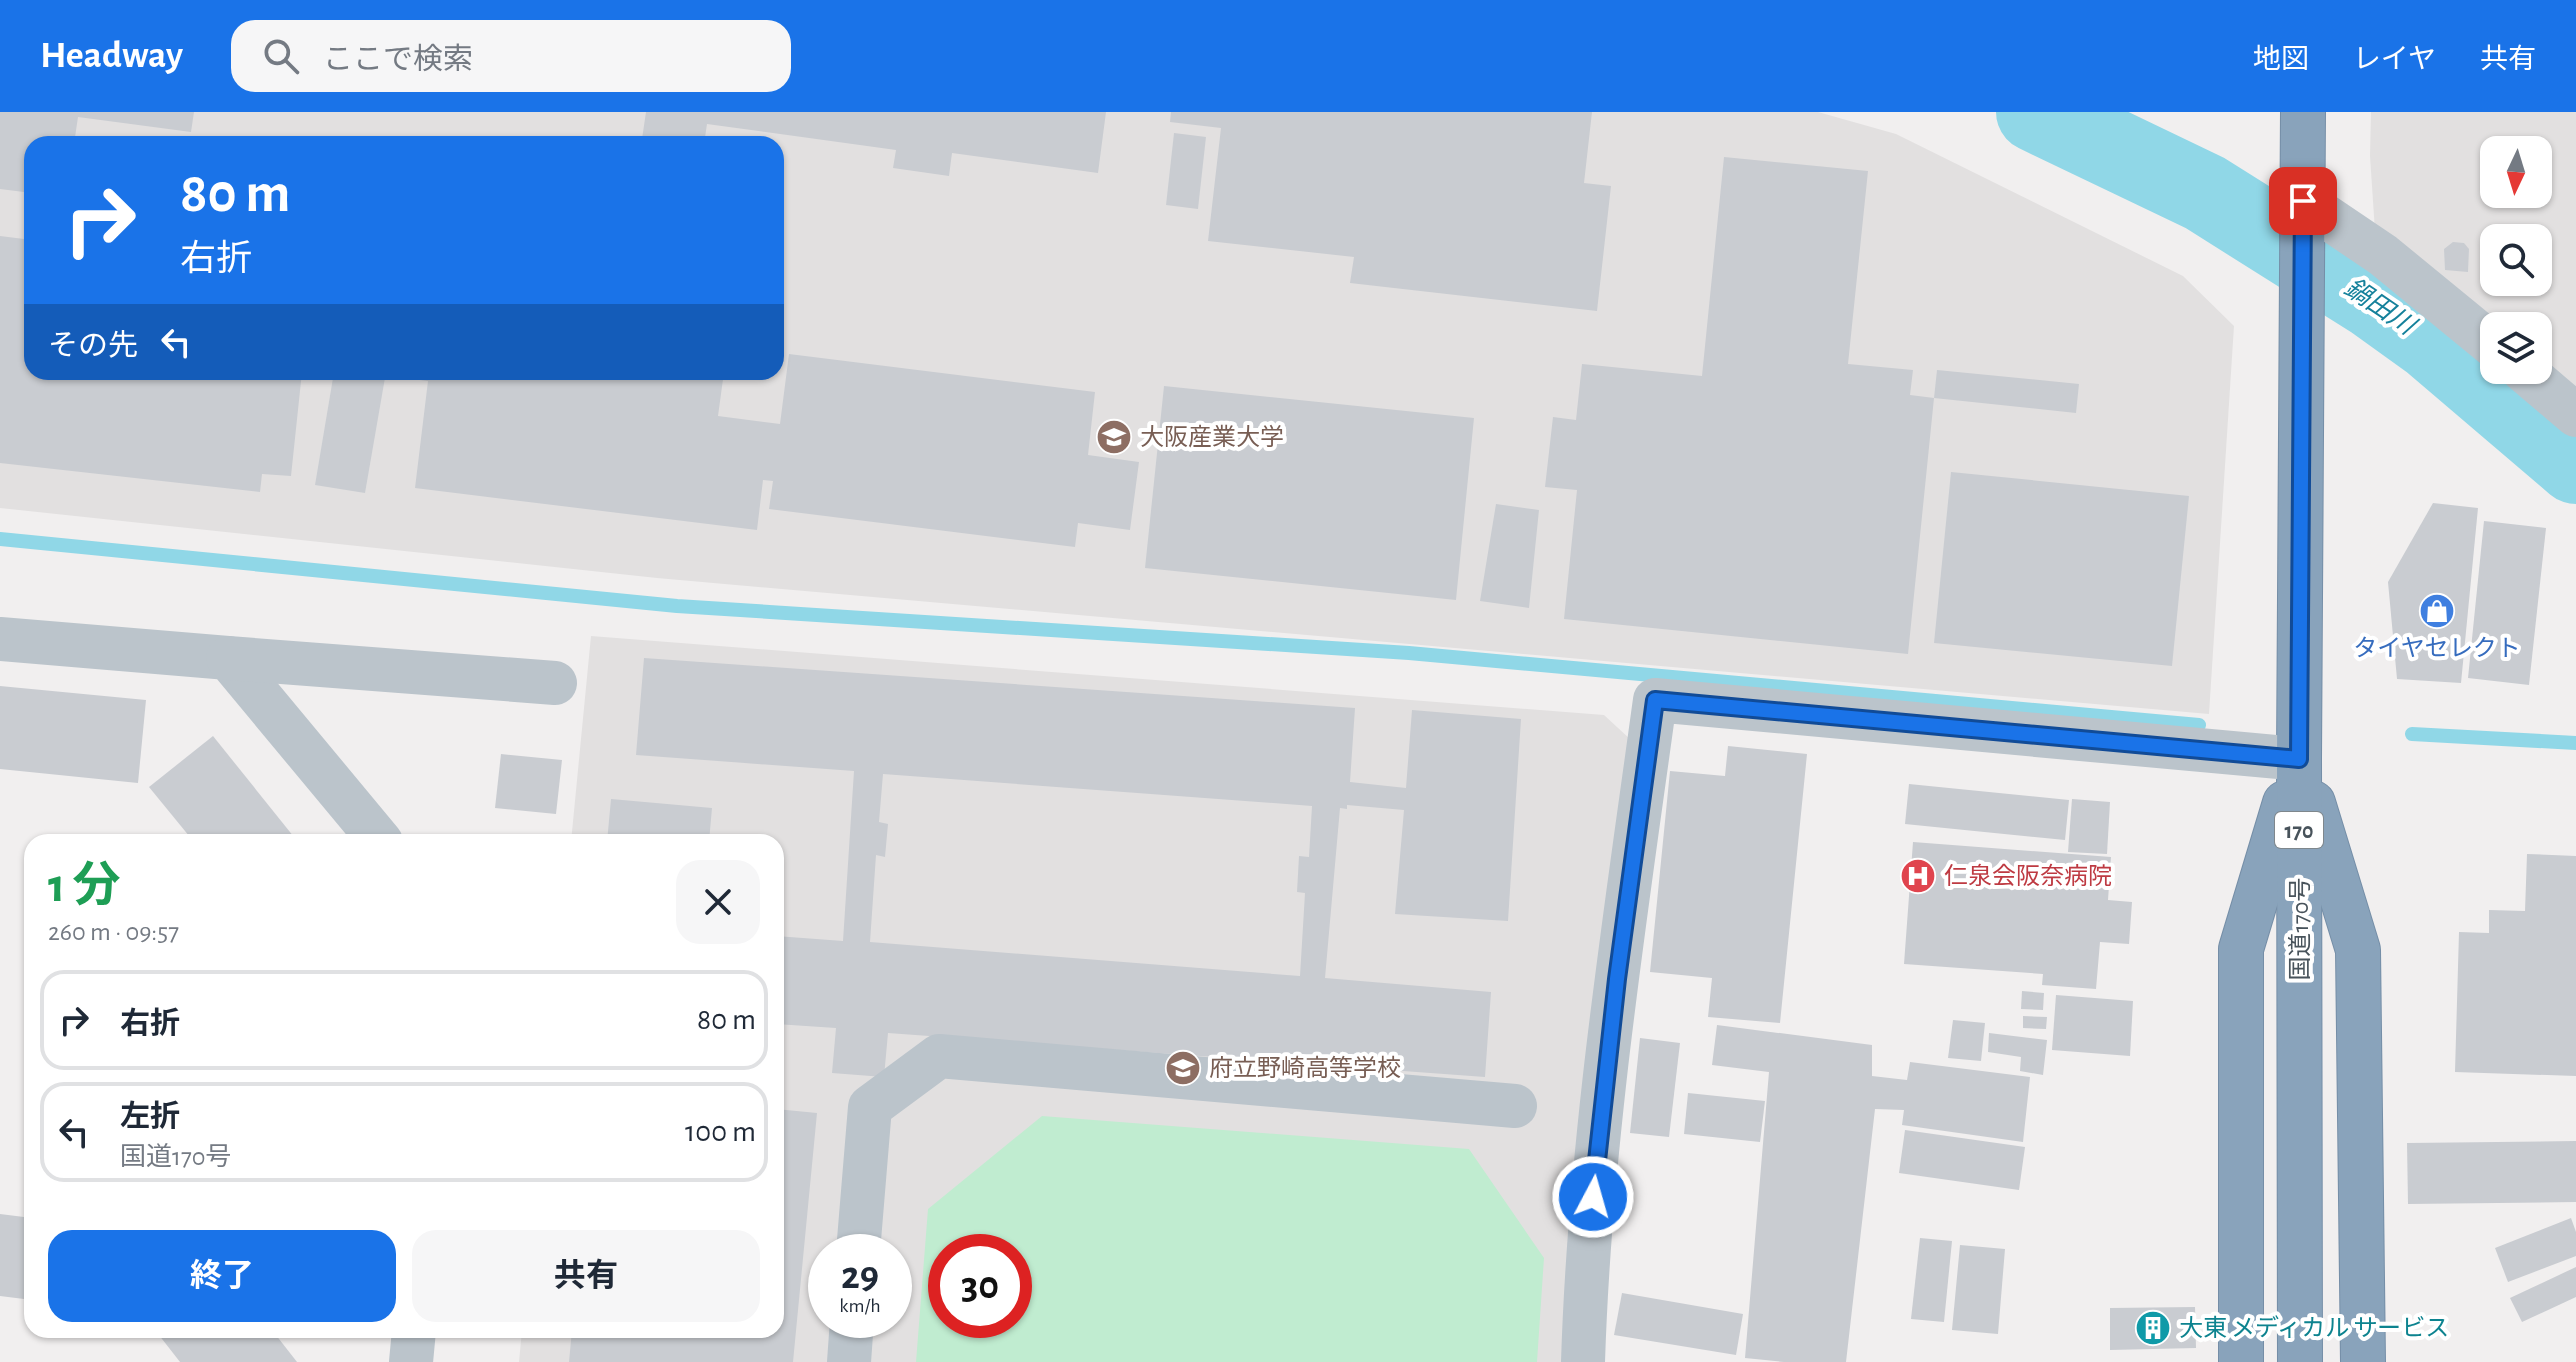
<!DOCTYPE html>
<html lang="ja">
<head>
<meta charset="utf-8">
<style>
  body { margin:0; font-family:"Alegreya Sans","Noto Sans JP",sans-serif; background:#f6f6f7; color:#1f2937; height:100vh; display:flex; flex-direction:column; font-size:30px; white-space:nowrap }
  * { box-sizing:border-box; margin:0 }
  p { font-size:26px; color:#747a83 }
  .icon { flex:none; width:44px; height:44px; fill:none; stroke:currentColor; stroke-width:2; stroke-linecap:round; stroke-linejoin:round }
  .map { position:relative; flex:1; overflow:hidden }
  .side { position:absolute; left:24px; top:722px; width:760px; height:504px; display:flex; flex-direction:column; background:#fff; border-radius:24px; box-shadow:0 2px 6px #0004 }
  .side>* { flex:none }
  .top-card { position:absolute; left:24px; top:24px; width:760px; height:244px; border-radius:24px; box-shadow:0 2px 6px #0004; background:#1a73e8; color:#fff; overflow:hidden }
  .needle { width:52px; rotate:184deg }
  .controls { position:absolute; left:2480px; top:24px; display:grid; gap:16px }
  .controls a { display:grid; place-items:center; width:72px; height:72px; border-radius:16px; background:#fff; box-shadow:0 2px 6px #0004; font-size:40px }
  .speed { position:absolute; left:808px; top:1122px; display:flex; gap:16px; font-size:40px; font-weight:700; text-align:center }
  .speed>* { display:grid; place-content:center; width:104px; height:104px; border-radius:50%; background:#fff; box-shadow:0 2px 6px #0004; line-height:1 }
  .speed small { font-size:20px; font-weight:400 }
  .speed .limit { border:12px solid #d22; background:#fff; color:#111 }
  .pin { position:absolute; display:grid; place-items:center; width:68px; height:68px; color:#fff; margin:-34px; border-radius:16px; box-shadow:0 4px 12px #0006 }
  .me { position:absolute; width:88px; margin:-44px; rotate:6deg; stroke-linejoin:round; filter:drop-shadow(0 0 6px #0008) }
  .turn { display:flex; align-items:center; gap:28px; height:168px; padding:0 24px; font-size:36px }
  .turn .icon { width:104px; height:104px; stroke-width:2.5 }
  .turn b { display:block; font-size:56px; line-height:68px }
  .then { display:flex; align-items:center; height:76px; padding:0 24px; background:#0003; gap:16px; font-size:30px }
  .round { display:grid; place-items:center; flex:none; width:84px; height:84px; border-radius:24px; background:#f6f6f7 }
  .summary { display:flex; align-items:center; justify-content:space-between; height:136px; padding:0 24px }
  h1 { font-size:48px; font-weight:700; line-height:60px; color:#1e9e55 }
  .button { display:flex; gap:16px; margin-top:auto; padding:16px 24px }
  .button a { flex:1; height:92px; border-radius:24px; background:#1a73e8; color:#fff; font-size:32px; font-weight:700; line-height:92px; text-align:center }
  .button a+a { background:#f6f6f7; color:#1f2937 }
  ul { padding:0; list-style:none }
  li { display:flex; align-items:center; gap:24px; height:100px; margin:0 16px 12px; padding:0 8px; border:4px solid #e0e1e3; border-radius:24px }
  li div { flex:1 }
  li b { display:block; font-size:30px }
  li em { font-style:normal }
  header { display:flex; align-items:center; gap:48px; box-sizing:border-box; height:112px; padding:0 40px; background:#1a73e8; color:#fff }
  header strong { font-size:38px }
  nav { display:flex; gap:44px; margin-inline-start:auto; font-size:28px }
  .search { width:560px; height:72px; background:#f6f6f7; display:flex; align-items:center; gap:20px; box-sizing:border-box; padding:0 28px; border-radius:24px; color:#747a83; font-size:30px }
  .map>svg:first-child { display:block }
  .education { fill:#e2e0e0; fill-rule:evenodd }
  .green { fill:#c0ecd0; fill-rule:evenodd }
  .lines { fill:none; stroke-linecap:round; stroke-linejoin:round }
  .stream { stroke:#90d7e7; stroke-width:14 }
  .river { stroke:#90d7e7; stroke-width:80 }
  .building { fill:#c9ccd1; fill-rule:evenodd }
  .highway-casing { stroke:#758ea7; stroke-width:46 }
  .minor { stroke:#bbc4cb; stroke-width:44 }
  .highway { stroke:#89a3bb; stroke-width:44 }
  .route-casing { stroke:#114b97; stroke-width:20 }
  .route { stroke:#1a73e8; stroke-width:14 }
  .labels { text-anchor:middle; stroke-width:8; stroke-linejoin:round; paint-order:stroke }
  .shield { fill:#fff; stroke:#7f878c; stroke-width:2 }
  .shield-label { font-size:22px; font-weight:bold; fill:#48535b }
  .education-label { font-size:24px; fill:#785e54; stroke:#fff; text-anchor:start }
  .shop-label { font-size:24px; fill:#366cbe; stroke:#fff }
  .health-label { font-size:24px; fill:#be3a42; stroke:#fff; text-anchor:start }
  .street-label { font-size:24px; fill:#48535b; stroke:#fff }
  .culture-label { font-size:24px; fill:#0d838f; stroke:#fff; text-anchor:start }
  .water-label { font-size:26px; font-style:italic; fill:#15819b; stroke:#fff }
</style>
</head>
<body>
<header>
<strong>Headway</strong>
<div class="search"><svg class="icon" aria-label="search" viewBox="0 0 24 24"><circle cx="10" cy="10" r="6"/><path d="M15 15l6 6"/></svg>ここで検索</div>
<nav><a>地図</a><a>レイヤ</a><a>共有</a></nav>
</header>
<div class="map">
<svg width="2576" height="1250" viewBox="0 0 2576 1250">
  <rect width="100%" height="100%" fill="#f1efef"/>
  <g class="education">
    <path d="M 0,0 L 1818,0 L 1896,22 L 2183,164 L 2234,214 L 2209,602 L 657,466 L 0,396 ZM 32,32 L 776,32 L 776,260 L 32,260 Z"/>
    <path d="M 2371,0 L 2576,0 L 2576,289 L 2538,257 L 2538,214 L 2494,214 L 2375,119 L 2370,44 ZM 2494,38 L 2538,38 L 2538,82 L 2494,82 ZM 2494,126 L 2538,126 L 2538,170 L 2494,170 Z"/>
    <path d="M 591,524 L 1604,603 L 1630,627 L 1563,1250 L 519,1250 L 522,1218 L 776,1218 L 776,730 L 571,730 ZM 826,1140 L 894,1140 L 894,1208 L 826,1208 ZM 946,1140 L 1014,1140 L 1014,1208 L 946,1208 Z"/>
  </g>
  <path class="green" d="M 1042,1004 L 1469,1037 L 1544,1146 L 1537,1250 L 916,1250 L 928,1097 ZM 946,1140 L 1014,1140 L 1014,1208 L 946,1208 Z"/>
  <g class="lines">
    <g class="stream">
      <path d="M 0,427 L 677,494 L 1409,541 L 2199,613"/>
      <path d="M 2412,622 L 2576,631"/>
    </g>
    <path class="river" d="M 2036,0 L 2205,81 L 2375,188 L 2432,229 L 2576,352"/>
  </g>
  <g class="building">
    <path d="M 0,0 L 194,0 L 191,20 L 78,5 L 74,32 L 32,32 L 32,81 L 0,77 Z"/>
    <path d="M 646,0 L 1106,0 L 1098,61 L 952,41 L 949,64 L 893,56 L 896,38 L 707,12 L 704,32 L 681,32 L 642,27 Z"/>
    <path d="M 1171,0 L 1592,0 L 1584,71 L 1611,74 L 1597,199 L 1350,171 L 1354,145 L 1208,129 L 1221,16 L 1170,10 Z"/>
    <path d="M 1174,21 L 1206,25 L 1198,97 L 1166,93 Z"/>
    <path d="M 1724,45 L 1868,59 L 1848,252 L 1913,258 L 1910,283 L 1934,286 L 1908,542 L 1564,507 L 1577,378 L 1545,375 L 1553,305 L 1576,308 L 1582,252 L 1702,264 Z"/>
    <path d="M 0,124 L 32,128 L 32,260 L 302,260 L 291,364 L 262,362 L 260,380 L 0,351 Z"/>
    <path d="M 2453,130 L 2464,131 L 2469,137 L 2468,160 L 2445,158 L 2444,137 Z"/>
    <path d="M 789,242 L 1095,280 L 1088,343 L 1139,350 L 1130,418 L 1078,411 L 1075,435 L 769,397 L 773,369 L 763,368 L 757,418 L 415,376 L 428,269 L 412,267 L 413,260 L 724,260 L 718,304 L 780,312 Z"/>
    <path d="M 1937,258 L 2079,272 L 2076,301 L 1934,286 Z"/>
    <path d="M 334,260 L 386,260 L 365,381 L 315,373 Z"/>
    <path d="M 1164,274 L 1474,306 L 1456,488 L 1145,456 Z"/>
    <path d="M 1951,360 L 2189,384 L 2172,554 L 1934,531 Z"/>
    <path d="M 2433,391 L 2478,396 L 2461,571 L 2397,567 L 2388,470 Z"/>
    <path d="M 1496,392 L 1539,398 L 1529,496 L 1480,489 Z"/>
    <path d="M 2484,409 L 2546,416 L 2529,573 L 2468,566 Z"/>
    <path d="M 644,546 L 1355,596 L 1350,670 L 1406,676 L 1412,598 L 1521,607 L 1508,809 L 1395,802 L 1404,698 L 1347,693 L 1347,697 L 1340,696 L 1325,866 L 1491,880 L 1485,965 L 888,921 L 884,965 L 832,961 L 836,916 L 776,912 L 776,824 L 843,829 L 854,659 L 636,643 ZM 883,662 L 1312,694 L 1309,745 L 1299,744 L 1297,780 L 1305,781 L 1300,864 L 870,830 L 876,743 L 885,745 L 888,712 L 879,710 Z"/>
    <path d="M 0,574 L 146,588 L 138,671 L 0,657 Z"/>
    <path d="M 213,624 L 298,730 L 194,730 L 149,675 Z"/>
    <path d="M 1728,634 L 1807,642 L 1780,911 L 1708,905 L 1712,866 L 1650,860 L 1670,659 L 1725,664 Z"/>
    <path d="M 501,642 L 562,648 L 556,702 L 495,696 Z"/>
    <path d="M 1909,672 L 2069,688 L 2065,728 L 1905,712 Z"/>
    <path d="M 611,687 L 712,696 L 709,730 L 607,730 Z"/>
    <path d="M 2072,687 L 2110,690 L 2107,742 L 2068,740 Z"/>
    <path d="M 1913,730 L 2111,745 L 2108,788 L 2132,790 L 2129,832 L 2100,830 L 2096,877 L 2042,873 L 2043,862 L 1904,852 Z"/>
    <path d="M 2527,742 L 2576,744 L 2576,964 L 2455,960 L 2459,820 L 2489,821 L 2489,798 L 2525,799 Z"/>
    <path d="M 2022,879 L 2044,881 L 2043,898 L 2021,897 Z"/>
    <path d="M 2056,883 L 2133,889 L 2130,944 L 2052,938 Z"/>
    <path d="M 2023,904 L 2047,905 L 2046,917 L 2023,916 Z"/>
    <path d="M 1953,908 L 1985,911 L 1981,949 L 1948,946 Z"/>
    <path d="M 1717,913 L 1872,933 L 1872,964 L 1907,968 L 1910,950 L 2030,965 L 2023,1030 L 1902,1013 L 1904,998 L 1875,997 L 1846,1250 L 1784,1250 L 1745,1246 L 1769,960 L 1712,953 Z"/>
    <path d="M 1989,921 L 2047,928 L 2043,963 L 2020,959 L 2021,945 L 1988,940 Z"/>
    <path d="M 1640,926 L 1680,931 L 1669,1025 L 1630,1021 Z"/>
    <path d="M 1688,981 L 1765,989 L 1760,1030 L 1684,1022 Z"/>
    <path d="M 776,997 L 817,1001 L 793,1250 L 569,1250 L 572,1218 L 776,1218 Z"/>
    <path d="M 1905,1018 L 2025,1035 L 2019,1078 L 1899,1061 Z"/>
    <path d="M 2576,1029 L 2576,1090 L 2408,1092 L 2407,1031 Z"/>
    <path d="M 0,1102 L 32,1106 L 32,1188 L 0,1184 Z"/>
    <path d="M 2571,1106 L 2576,1120 L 2576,1144 L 2508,1170 L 2495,1136 Z"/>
    <path d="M 1920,1126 L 1952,1129 L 1944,1210 L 1911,1207 Z"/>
    <path d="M 1960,1133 L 2005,1137 L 1998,1222 L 1952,1218 Z"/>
    <path d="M 2576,1155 L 2576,1185 L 2522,1210 L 2510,1186 Z"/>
    <path d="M 1622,1181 L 1743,1202 L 1736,1243 L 1614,1223 Z"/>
    <path d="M 2195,1195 L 2196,1236 L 2110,1238 L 2110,1196 Z"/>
    <path d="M 155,1218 L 272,1218 L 297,1250 L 180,1250 Z"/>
  </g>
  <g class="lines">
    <defs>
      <g id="highway">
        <path d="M 2313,691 L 2358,838 L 2363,1250"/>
        <path d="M 2241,1250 L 2241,837 L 2285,691"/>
        <path d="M 2300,1250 L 2299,647 L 2303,0"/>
      </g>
    </defs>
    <use href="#highway" class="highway-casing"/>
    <g class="minor">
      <path d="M 2303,89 L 2383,143 L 2494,234"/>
      <path d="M 2523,258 L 2576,303"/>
      <path d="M 0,527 L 228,546 L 381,730"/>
      <path d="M 228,546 L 555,571"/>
      <path d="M 858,1140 L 870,995 L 939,944 L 1515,994"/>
      <path d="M 411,1250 L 414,1218"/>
      <path d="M 849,1250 L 852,1208"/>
      <path d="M 1583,1250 C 1590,1028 1625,807 1655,588 L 2299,647"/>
    </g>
    <use href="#highway" class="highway"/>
  </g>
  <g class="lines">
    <defs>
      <path id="route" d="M 1593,1085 L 1617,867 L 1655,588 L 2299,647 L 2303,89"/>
    </defs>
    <use href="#route" class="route-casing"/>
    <use href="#route" class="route"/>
  </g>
  <defs>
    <symbol id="university-disc" viewBox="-11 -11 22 22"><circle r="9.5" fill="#8d6e63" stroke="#fff"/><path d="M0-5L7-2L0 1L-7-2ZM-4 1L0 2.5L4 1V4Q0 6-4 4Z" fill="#fff"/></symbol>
    <symbol id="shop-disc" viewBox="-11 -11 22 22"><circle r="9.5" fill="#3f7fe0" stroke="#fff"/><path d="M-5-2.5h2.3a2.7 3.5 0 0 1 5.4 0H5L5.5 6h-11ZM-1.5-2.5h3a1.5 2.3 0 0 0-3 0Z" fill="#fff"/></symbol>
    <symbol id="hospital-disc" viewBox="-11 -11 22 22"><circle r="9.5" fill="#e0444e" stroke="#fff"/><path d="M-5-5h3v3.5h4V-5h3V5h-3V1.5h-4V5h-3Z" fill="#fff"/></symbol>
    <symbol id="school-disc" viewBox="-11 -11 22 22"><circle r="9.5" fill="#8d6e63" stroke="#fff"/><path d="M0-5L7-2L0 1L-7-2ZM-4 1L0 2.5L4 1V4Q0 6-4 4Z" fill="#fff"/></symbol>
    <symbol id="building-disc" viewBox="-11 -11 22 22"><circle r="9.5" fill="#0f9aa8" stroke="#fff"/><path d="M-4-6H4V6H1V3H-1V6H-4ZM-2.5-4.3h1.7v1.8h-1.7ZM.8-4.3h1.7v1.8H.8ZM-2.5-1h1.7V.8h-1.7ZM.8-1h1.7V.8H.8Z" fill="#fff"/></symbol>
  </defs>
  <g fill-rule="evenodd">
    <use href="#university-disc" x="1094" y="305" width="40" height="40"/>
    <use href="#shop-disc" x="2417" y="479" width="40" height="40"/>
    <use href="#hospital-disc" x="1898" y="744" width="40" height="40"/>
    <use href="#school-disc" x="1163" y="936" width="40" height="40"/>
    <use href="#building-disc" x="2133" y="1196" width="40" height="40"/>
  </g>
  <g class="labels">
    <rect class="shield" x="2275" y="700" width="48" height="36" rx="6"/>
    <g class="shield-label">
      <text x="2299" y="726">170</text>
    </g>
    <g class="education-label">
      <text x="1140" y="333">大阪産業大学</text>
      <text x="1209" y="964">府立野崎高等学校</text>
    </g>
    <g class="shop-label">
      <text x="2437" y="544">タイヤセレクト</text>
    </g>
    <g class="health-label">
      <text x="1944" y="772">仁泉会阪奈病院</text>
    </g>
    <g class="street-label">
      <text transform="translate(2300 817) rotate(-90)" y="8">国道170号</text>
    </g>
    <g class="culture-label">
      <text x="2179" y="1224">大東 メディカル サービス</text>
    </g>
    <g class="water-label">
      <text transform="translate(2380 194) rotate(34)" y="9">鍋田川</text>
    </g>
  </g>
</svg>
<div class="controls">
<a><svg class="needle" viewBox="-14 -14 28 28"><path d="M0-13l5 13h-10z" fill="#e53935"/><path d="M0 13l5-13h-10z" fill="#747a83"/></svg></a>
<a><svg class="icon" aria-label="search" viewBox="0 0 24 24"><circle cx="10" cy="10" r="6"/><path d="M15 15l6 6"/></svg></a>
<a><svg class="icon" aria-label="layers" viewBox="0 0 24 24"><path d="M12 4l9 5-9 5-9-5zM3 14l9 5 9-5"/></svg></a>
</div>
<div class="speed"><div>29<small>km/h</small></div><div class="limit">30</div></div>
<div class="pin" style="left:2303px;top:89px;background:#d93025"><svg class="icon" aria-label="arrive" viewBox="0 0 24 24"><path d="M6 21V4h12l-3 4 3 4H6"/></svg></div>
<svg class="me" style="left:1593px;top:1085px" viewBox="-20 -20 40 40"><circle r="17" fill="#1a73e8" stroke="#fff" stroke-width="3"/><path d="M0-11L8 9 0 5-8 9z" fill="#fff"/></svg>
<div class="top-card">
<div class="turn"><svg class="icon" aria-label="right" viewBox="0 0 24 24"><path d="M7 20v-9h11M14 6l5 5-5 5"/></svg><div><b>80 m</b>右折</div></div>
<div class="then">その先<svg class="icon" aria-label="left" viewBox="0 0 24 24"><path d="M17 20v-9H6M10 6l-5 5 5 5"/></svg></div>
</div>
<section class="side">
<div class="summary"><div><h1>1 分</h1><p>260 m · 09:57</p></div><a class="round"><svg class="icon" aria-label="close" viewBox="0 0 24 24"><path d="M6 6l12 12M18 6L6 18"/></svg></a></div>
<ul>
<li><svg class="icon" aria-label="right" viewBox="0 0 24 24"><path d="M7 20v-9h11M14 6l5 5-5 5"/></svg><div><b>右折</b></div><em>80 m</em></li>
<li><svg class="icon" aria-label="left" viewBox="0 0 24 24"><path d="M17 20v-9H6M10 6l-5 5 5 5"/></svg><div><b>左折</b><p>国道170号</p></div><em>100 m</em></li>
</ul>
<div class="button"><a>終了</a><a>共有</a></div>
</section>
</div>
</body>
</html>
